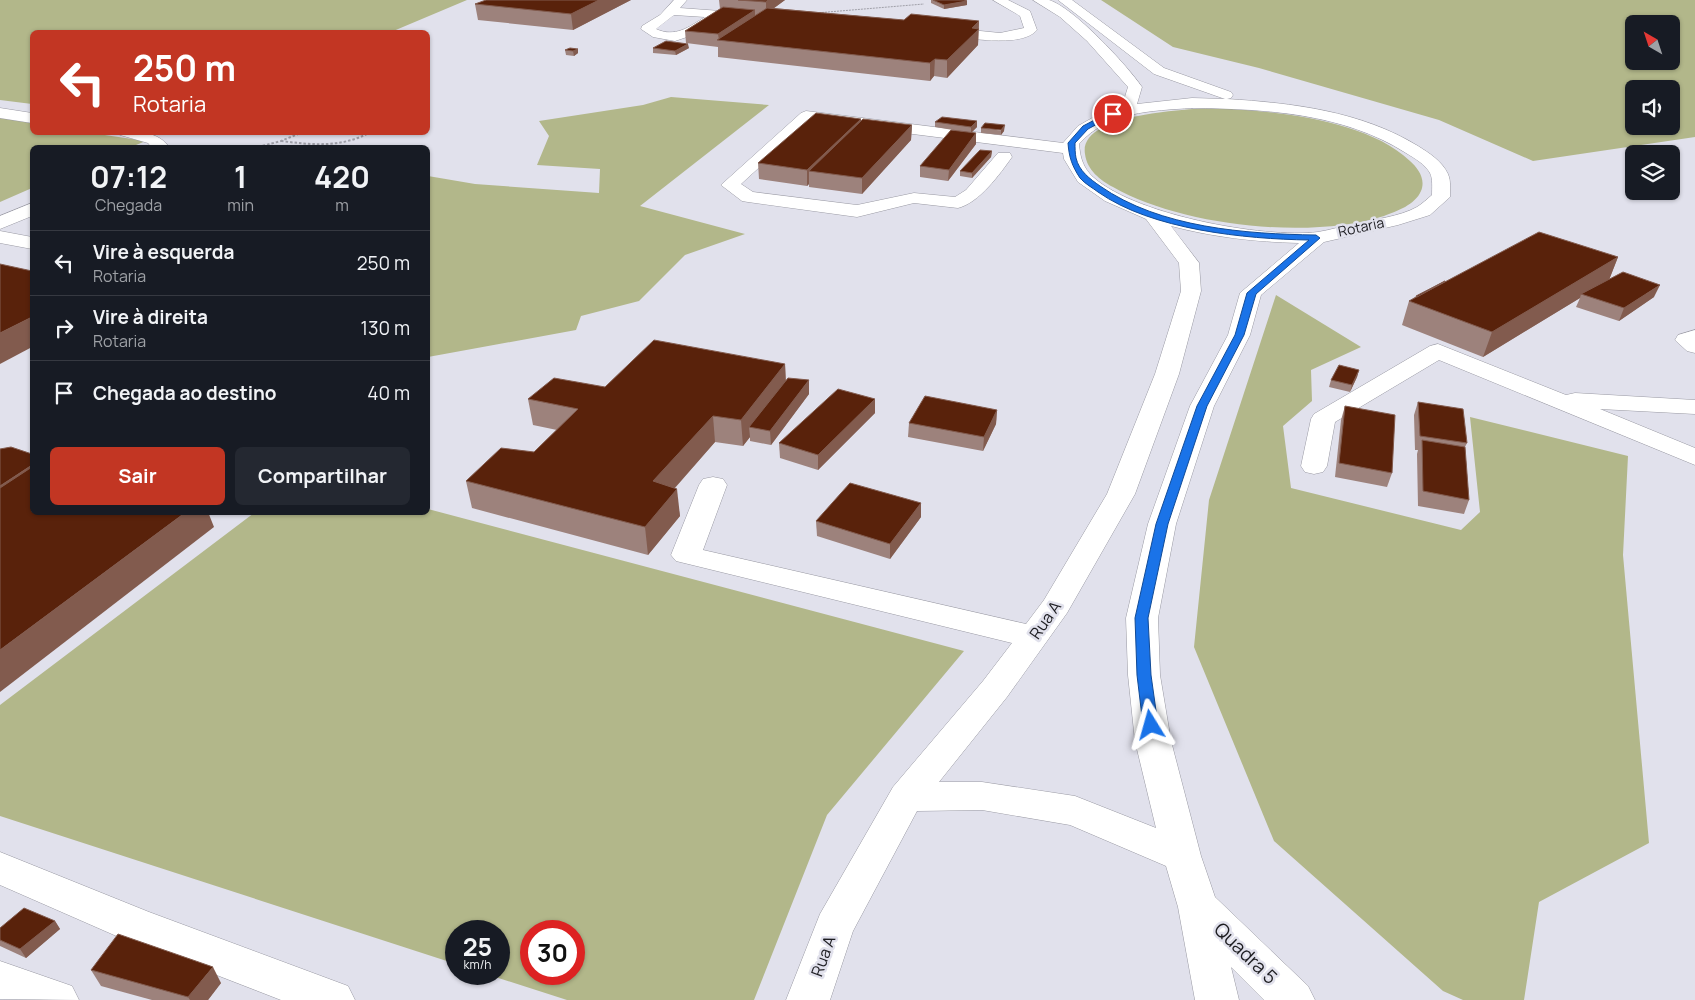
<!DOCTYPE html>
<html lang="pt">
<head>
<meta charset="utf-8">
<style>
  body { margin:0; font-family:Manrope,sans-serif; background:#242831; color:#f1f3f6; height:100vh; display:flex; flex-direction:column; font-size:19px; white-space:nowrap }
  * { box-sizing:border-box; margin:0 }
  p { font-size:16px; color:#9ea1a6 }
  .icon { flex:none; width:28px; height:28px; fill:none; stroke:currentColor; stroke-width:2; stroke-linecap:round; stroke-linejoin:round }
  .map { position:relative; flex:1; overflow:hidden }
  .details { position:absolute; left:30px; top:145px; width:400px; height:370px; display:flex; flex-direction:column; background:#171b24; border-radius:8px; box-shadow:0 1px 4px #0004 }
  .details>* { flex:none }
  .hud { position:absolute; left:30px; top:30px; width:400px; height:105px; border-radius:8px; box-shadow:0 1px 4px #0004; background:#c23623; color:#fff; overflow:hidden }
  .needle { width:32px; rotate:321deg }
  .controls { position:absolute; left:1625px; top:15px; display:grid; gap:10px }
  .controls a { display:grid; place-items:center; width:55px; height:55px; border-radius:8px; background:#171b24; box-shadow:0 1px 4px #0004; font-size:25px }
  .speed { position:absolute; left:445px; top:920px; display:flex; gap:10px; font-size:25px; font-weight:700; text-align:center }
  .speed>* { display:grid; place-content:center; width:65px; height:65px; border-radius:50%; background:#171b24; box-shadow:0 1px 4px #0004; line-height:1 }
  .speed small { font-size:12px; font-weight:400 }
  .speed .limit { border:8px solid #d22; background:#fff; color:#111 }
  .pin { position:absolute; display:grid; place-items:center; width:42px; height:42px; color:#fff; margin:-21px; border:2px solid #fff; border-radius:50%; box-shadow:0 1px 5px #0007 }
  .me { position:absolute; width:55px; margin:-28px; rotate:352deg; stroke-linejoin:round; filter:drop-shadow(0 0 4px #0008) }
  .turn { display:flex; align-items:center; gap:18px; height:105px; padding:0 20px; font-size:22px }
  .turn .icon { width:65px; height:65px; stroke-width:2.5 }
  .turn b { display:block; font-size:35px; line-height:42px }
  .eta { display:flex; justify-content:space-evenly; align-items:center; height:85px; text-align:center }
  .eta b { font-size:30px; font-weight:700; line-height:35px }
  .action { display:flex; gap:10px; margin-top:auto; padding:10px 20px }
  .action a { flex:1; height:58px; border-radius:8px; background:#c23623; color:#fff; font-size:20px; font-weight:700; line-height:58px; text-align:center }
  .action a+a { background:#242831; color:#f1f3f6 }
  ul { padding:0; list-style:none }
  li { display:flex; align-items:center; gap:15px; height:65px; padding:0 20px; border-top:1px solid #363941 }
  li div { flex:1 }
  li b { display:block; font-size:19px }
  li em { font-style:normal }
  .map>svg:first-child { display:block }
  .green { fill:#b2b78a; fill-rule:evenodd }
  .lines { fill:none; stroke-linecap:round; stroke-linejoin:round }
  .minor-casing { stroke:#9999a3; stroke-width:1 }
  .path-far1 { stroke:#9f9fa8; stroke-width:1; stroke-dasharray:2 1; stroke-linecap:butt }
  .path { stroke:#9f9fa8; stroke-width:2; stroke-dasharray:2.5 2; stroke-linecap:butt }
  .minor { fill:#fff; fill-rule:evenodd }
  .wall { fill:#9d827c }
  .shaded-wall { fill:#825b4e }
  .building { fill:#59220b; stroke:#825b4e }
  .route { fill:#1a73e8; stroke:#114b97 }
  .labels { text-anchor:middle; stroke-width:5; stroke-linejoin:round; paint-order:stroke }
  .far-street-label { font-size:14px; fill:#1d1d21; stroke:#e1e1ec }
  .street-label { font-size:16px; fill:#1d1d21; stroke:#e1e1ec }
  .near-street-label { font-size:19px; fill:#1d1d21; stroke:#e1e1ec }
</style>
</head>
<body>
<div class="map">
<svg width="1695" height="1000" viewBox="0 0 1695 1000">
  <rect width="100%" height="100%" fill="#e1e1ec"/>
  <g class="green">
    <path d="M 0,0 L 467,0 L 391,32 L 32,32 L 32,104 L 0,100 Z"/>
    <path d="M 1101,0 L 1695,0 L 1695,137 L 1533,161 L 1439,120 L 1259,68 L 1173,47 ZM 1634,24 L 1671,24 L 1671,61 L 1634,61 ZM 1634,89 L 1671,89 L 1671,126 L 1634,126 Z"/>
    <path d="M 671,97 L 769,105 L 640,206 L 745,234 L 685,255 L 639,301 L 581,316 L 576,330 L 428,357 L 428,176 L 475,184 L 599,193 L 600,169 L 537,165 L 549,136 L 539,121 L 643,105 Z"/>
    <path d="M 1215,108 C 1273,111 1366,119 1410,161 C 1418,168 1426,179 1421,191 C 1415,205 1397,211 1384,216 C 1310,240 1181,226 1113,187 C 1100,180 1087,170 1085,154 C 1078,113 1190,109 1215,108 Z"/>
    <path d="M 0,118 L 32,123 L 32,132 L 91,133 L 146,141 L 131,147 L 32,148 L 32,188 L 0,202 Z"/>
    <path d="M 1276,295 L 1361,347 L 1311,370 L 1312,401 L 1283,426 L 1291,488 L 1461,530 L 1480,512 L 1470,417 L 1628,456 L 1623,555 L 1649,843 L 1539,902 L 1524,1000 L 1463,1000 L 1443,991 L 1274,841 L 1194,647 L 1209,500 Z"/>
    <path d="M 428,509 L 964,651 L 827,815 L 754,1000 L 567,1000 L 486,974 L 499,974 L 499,931 L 456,931 L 456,964 L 0,816 L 0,705 L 254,513 L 428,512 ZM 574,931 L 574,974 L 531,974 L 531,931 Z"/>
  </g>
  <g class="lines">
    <defs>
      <g id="minor">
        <path d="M 674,0 L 687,0 L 680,8 L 748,13 L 754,17 L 748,21 L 720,19 L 696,34 L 675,41 L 653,37 L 641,29 L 642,26 L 660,15 ZM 674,15 L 705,17 C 689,27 675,38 656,29 Z"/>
        <path d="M 993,0 L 1008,0 L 1030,11 L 1037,30 C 1021,49 963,37 941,35 L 935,31 L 941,27 L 1000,33 L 1024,28 L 1020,16 Z"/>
        <path d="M 1033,0 C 1038,0 1044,0 1049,0 C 1073,7 1127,65 1142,87 L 1137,104 L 1192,98 L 1225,99 L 1154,74 L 1058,0 L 1072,0 L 1164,68 L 1231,92 L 1233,95 L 1231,98 L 1227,99 C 1292,103 1361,111 1418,146 C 1429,153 1442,161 1448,174 C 1451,181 1450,189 1450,197 L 1430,215 L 1398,225 L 1324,242 L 1261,295 L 1250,335 L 1214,406 L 1176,524 L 1158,618 L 1160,675 L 1171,741 L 1201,856 L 1215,897 L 1308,986 L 1315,1000 L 1264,1000 L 1231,967 L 1239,1000 L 1195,1000 L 1178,907 L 1166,866 L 1070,825 L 982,810 L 917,811 L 853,931 L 830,1000 L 786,1000 L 820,914 L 893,787 L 983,681 L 1012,643 L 676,561 L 671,555 L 699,485 L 703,479 L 713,477 L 723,479 L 727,485 L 703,550 L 1026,624 L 1044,600 L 1107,494 L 1155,374 L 1181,291 L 1179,263 L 1146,219 L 1105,201 L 1078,182 L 1064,159 L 1063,153 L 810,121 L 741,184 L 753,192 L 857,205 L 914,193 L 955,197 L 966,190 L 998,153 L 1010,153 L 1012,157 C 1000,174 979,203 958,208 L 914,203 L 857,217 L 748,202 L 742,201 L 721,185 L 801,113 L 806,111 L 1063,143 L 1078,126 L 1124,100 L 1128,87 L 1087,41 L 1060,17 ZM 1192,108 C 1265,109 1343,113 1406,153 C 1414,158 1425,164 1430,173 C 1433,179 1432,188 1432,195 C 1427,199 1422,204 1417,207 C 1399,217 1374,219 1355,224 C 1343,226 1330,230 1318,232 C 1265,239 1128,214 1090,174 C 1082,165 1080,155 1079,144 C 1108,111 1151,111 1192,108 ZM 1171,226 C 1212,237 1256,242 1299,243 L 1240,293 L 1228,335 L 1190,406 L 1148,524 L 1126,618 L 1128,675 L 1135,741 L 1156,828 L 1075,796 L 982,782 L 939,782 L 1007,697 L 1067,613 L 1135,494 L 1179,374 L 1201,291 L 1199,263 Z"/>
        <path d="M 0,108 L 32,113 L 32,123 L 0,118 Z"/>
        <path d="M 118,132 C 138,132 157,130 170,148 L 152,148 L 148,143 L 120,135 Z"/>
        <path d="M 32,203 L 32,216 L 0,229 L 0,216 Z"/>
        <path d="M 0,231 L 32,237 L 32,249 L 0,243 Z"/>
        <path d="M 1695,330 L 1695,353 L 1687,351 L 1675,340 L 1678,335 Z"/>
        <path d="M 1438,344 L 1566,395 L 1575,393 L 1695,400 L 1695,414 L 1600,409 L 1695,448 L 1695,465 L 1439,360 L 1335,422 L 1327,466 L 1323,472 L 1314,474 L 1305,472 L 1301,466 L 1311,419 L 1314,414 L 1430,346 Z"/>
        <path d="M 0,852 L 149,912 L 348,986 L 355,1000 L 281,1000 L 121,938 L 0,885 Z"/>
        <path d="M 0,961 L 72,986 L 79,1000 L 0,999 Z"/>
      </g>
    </defs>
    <use href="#minor" class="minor-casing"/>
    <path class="path-far1" d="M 816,13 L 924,4"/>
    <g class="path">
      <path d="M 281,141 C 313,145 341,148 371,132"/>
      <path d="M 254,148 L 281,141 L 303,132"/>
    </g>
    <use href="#minor" class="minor"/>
  </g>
  <g class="wall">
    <path d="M 631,0 L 573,30 L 478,20 L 475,4 Z"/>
    <path d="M 719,0 L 785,0 L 774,8 L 904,20 L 979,21 L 978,45 L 947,78 L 934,76 L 930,81 L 718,57 L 718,47 L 686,43 L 685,31 L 720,9 Z"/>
    <path d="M 931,0 L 964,0 L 967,1 L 967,5 L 944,9 L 931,3 Z"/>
    <path d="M 653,48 L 689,48 L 676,55 L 653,53 Z"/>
    <path d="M 578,49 L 578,53 L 574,56 L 566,55 L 565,50 Z"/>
    <path d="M 861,119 L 861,121 L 912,125 L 911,140 L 862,194 L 809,187 L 809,184 L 807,186 L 759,179 L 758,163 Z"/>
    <path d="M 977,121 L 977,127 L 971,133 L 935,127 L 935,122 Z"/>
    <path d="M 981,128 L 1004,131 L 1001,135 L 981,133 Z"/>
    <path d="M 976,133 L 976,144 L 948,181 L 920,177 L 920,166 Z"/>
    <path d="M 992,151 L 991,157 L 972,178 L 960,176 L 960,171 Z"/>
    <path d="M 1618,257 L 1609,280 L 1654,297 L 1619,321 L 1576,307 L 1580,298 L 1483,357 L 1402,325 L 1409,301 L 1415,297 L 1416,296 Z"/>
    <path d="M 785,364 L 786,381 L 809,394 L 771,445 L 750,441 L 750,437 L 743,446 L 715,442 L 675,488 L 680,516 L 648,555 L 472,508 L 466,481 L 534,452 L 557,430 L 533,425 L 528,399 L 605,387 Z"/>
    <path d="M 1359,370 L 1357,377 L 1350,392 L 1329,387 L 1331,380 Z"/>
    <path d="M 875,399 L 875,413 L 818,470 L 780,458 L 779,443 Z"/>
    <path d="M 1418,402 L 1467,443 L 1465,447 L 1469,500 L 1464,514 L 1418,506 L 1417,454 L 1418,450 L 1415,450 L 1414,415 Z"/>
    <path d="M 1345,406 L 1392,473 L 1387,487 L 1335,477 L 1341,420 Z"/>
    <path d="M 997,410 L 996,424 L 983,451 L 908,437 L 909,423 Z"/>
    <path d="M 921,503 L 921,517 L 890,559 L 817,536 L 816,521 Z"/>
    <path d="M 55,921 L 60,929 L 26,958 L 0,946 L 0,928 Z"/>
    <path d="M 91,970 L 221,983 L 208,1000 L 152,1000 L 101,986 Z"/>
  </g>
  <g class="shaded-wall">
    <path d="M 599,0 L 631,0 L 573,30 L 571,14 Z"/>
    <path d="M 768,0 L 785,0 L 766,14 L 766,2 Z"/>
    <path d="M 967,1 L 967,5 L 944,9 L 944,5 Z"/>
    <path d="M 755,10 L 755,22 L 719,40 L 718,34 Z"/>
    <path d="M 979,21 L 978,45 L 947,78 L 947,60 L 972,28 Z"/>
    <path d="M 688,44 L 689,48 L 676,55 L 675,51 Z"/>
    <path d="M 578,49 L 578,53 L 574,56 L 573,51 Z"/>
    <path d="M 935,59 L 934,76 L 930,81 L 930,63 Z"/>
    <path d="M 861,119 L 861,134 L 809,171 L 809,184 L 807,186 L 807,170 Z"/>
    <path d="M 977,121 L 977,127 L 971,133 L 971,127 Z"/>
    <path d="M 912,125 L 911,140 L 862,194 L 862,178 Z"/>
    <path d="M 1005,125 L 1004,131 L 1001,135 L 1001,130 Z"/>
    <path d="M 976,133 L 976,144 L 948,181 L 949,170 Z"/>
    <path d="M 992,151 L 991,157 L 972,178 L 972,173 Z"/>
    <path d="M 1618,257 L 1609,280 L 1581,294 L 1580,298 L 1483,357 L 1492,332 Z"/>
    <path d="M 1660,285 L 1654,297 L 1619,321 L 1624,308 Z"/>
    <path d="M 32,317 L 32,347 L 0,364 L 0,333 Z"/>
    <path d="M 785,364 L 786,390 L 749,427 L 750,437 L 743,446 L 741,420 Z"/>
    <path d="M 1359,370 L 1357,377 L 1350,392 L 1352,385 Z"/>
    <path d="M 809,380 L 809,394 L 771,445 L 770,431 Z"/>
    <path d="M 875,399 L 875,413 L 818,470 L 818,455 Z"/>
    <path d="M 997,410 L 996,424 L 983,451 L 984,437 Z"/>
    <path d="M 713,416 L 715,442 L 657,508 L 653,481 Z"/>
    <path d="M 32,465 L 32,501 L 0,522 L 0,486 Z"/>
    <path d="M 677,489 L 680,516 L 648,555 L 645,527 Z"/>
    <path d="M 921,503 L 921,517 L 890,559 L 890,544 Z"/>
    <path d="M 186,512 L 208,512 L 214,527 L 0,692 L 0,650 Z"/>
    <path d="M 55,921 L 60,929 L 26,958 L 20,949 Z"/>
    <path d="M 213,967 L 221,983 L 208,1000 L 190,1000 L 188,997 Z"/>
  </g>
  <g class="building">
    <path d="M 486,0 L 599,0 L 571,14 L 475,4 Z"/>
    <path d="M 738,0 L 768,0 L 766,2 Z"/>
    <path d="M 933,0 L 964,0 L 967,1 L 944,5 Z"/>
    <path d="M 723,7 L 755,10 L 718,34 L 685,31 Z"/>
    <path d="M 767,8 L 904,20 L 911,14 L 979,21 L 972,28 L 979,29 L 947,60 L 935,59 L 930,63 L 717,40 Z"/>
    <path d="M 666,41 L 688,44 L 675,51 L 653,48 Z"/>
    <path d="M 570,48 L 578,49 L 573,51 L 565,50 Z"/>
    <path d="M 816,113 L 861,119 L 807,170 L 758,163 Z"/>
    <path d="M 942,117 L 977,121 L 971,127 L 935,122 Z"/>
    <path d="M 863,119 L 912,125 L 862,178 L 809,171 Z"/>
    <path d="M 985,123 L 1005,125 L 1001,130 L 981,128 Z"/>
    <path d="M 951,130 L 976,133 L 949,170 L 920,166 Z"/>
    <path d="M 980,150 L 992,151 L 972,173 L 960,171 Z"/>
    <path d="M 1539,232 L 1618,257 L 1492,332 L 1409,301 Z"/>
    <path d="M 0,264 L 32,271 L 32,317 L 0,333 Z"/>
    <path d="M 1623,272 L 1660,285 L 1624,308 L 1581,294 Z"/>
    <path d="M 1445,281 L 1417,297 L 1416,296 Z"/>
    <path d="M 654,340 L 785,364 L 741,420 L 713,416 L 653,481 L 677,489 L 645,527 L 466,481 L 501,448 L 534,452 L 578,409 L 528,399 L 554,378 L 605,387 Z"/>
    <path d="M 1339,365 L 1359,370 L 1352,385 L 1331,380 Z"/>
    <path d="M 788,378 L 809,380 L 770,431 L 749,427 Z"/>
    <path d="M 838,389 L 875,399 L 818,455 L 779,443 Z"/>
    <path d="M 925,396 L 997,410 L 984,437 L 909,423 Z"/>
    <path d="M 1418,402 L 1463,409 L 1467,443 L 1420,436 Z"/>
    <path d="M 1345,406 L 1395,415 L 1392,473 L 1339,463 Z"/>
    <path d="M 1422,440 L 1465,447 L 1469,500 L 1423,491 Z"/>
    <path d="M 11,447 L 32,454 L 32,465 L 0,486 L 0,449 Z"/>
    <path d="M 32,467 L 32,512 L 186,512 L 0,650 L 0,488 Z"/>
    <path d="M 850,483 L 921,503 L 890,544 L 816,521 Z"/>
    <path d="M 24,908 L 55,921 L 20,949 L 0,940 L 0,928 Z"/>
    <path d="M 118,934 L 213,967 L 188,997 L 91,970 Z"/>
  </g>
  <path class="route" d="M 1110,112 L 1116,114 L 1088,129 L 1075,143 C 1075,148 1075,153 1076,158 C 1079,171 1090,179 1100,186 C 1160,228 1246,234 1316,235 L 1320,238 L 1256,294 L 1244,335 L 1207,406 L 1168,524 L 1148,618 L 1151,675 L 1158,725 L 1156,728 L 1151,730 L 1146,728 L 1143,725 L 1137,675 L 1135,618 L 1156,524 L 1197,406 L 1235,335 L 1247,293 L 1309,240 C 1245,239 1152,230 1098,192 C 1093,188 1085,184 1080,178 C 1072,166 1069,157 1068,143 L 1083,126 Z"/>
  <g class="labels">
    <g class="far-street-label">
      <text transform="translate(1361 227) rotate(-12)" y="5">Rotaria</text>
    </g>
    <g class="street-label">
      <text transform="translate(1045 620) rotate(-55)" y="6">Rua A</text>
      <text transform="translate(823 956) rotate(-70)" y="6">Rua A</text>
    </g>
    <g class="near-street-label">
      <text transform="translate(1246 953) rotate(44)" y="7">Quadra 5</text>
    </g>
  </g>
</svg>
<div class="controls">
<a><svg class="needle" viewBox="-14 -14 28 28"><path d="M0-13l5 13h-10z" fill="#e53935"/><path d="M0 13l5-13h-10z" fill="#9ea1a6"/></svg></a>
<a><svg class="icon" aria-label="sound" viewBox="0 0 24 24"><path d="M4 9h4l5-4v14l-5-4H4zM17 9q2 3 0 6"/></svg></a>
<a><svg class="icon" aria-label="layers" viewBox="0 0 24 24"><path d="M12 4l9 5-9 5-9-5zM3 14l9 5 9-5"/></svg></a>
</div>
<div class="speed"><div>25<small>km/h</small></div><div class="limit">30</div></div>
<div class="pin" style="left:1113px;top:114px;background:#d93025"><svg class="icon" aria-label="arrive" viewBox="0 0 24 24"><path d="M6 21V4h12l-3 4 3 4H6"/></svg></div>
<svg class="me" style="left:1151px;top:725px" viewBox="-20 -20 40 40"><path d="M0-17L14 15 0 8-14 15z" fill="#1a73e8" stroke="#fff" stroke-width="4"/></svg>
<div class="hud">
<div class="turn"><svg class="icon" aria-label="left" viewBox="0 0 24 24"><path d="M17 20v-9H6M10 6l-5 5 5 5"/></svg><div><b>250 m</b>Rotaria</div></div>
</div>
<section class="details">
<div class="eta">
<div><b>07:12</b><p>Chegada</p></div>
<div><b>1</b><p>min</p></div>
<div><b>420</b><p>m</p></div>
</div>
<ul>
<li><svg class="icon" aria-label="left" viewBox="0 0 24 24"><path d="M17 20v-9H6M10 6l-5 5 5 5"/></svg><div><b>Vire à esquerda</b><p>Rotaria</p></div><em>250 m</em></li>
<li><svg class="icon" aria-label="right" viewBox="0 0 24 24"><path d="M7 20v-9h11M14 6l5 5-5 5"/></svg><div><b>Vire à direita</b><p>Rotaria</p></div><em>130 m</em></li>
<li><svg class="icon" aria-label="arrive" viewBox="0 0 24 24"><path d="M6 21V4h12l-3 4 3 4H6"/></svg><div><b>Chegada ao destino</b></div><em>40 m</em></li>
</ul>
<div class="action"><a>Sair</a><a>Compartilhar</a></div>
</section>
</div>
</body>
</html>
